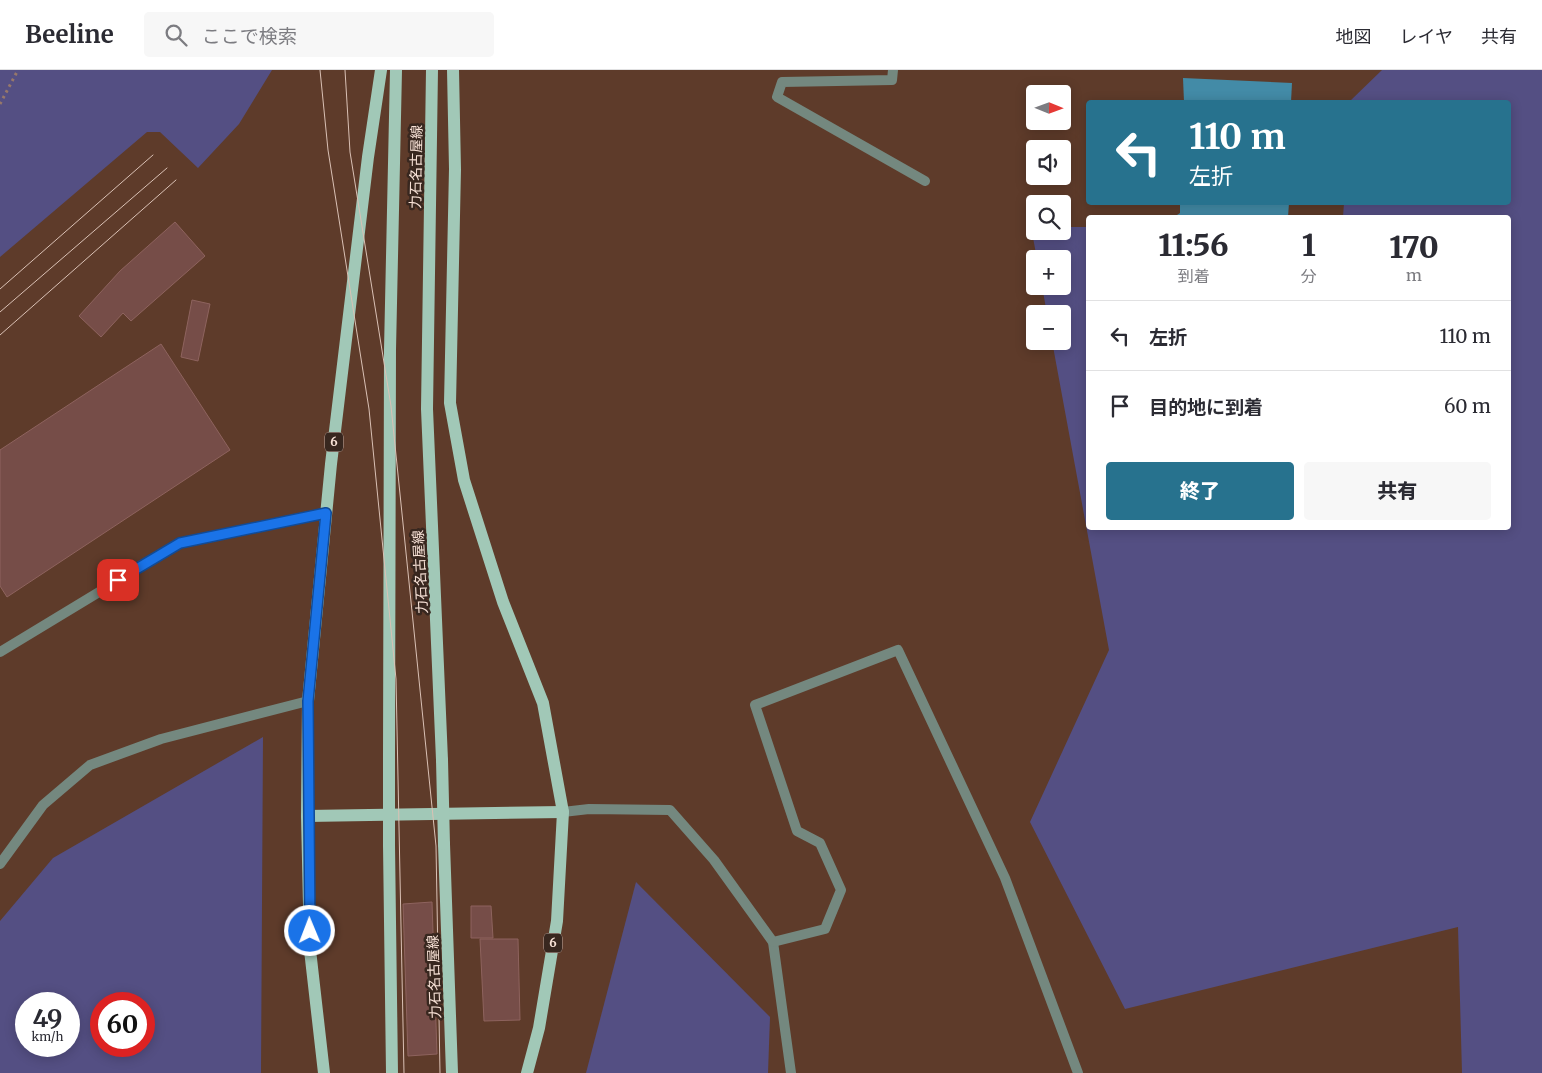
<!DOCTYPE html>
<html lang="ja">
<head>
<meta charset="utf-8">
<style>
  body { margin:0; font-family:Merriweather,"Noto Sans JP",serif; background:#f7f7f7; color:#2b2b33; height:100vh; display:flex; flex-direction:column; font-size:19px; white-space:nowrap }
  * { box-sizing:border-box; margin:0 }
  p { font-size:16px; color:#7c7c81 }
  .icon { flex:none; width:28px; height:28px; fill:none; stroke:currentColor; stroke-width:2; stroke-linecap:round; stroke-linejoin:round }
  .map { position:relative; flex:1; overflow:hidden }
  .side { position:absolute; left:1086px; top:145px; width:425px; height:315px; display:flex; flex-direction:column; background:#fff; border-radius:5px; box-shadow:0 2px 12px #0003 }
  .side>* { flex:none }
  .guide { position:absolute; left:1086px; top:30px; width:425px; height:105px; border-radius:5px; box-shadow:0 2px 12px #0003; background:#27728e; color:#fff; overflow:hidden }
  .needle { width:32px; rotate:91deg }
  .buttons { position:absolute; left:1026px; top:15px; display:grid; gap:10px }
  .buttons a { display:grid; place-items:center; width:45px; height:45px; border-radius:5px; background:#fff; box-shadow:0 2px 12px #0003; font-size:25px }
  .speed { position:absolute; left:15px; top:922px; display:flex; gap:10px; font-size:25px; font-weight:700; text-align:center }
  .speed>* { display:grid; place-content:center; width:65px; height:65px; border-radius:50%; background:#fff; box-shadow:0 2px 12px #0003; line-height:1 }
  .speed small { font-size:12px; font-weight:400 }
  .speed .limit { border:8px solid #d22; background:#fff; color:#111 }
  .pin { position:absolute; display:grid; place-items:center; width:42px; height:42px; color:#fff; margin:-21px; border-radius:10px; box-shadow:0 2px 8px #0006 }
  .me { position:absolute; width:55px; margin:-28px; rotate:359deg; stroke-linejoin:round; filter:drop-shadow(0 0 4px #0008) }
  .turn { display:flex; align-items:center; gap:18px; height:105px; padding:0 20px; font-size:22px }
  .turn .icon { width:65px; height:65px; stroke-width:2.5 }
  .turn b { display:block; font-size:35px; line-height:42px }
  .eta { display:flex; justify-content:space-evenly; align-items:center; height:85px; text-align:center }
  .eta b { font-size:30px; font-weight:800; line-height:35px }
  .button { display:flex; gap:10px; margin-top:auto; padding:10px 20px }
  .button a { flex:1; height:58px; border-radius:5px; background:#27728e; color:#fff; font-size:20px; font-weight:800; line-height:58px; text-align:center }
  .button a+a { background:#f7f7f7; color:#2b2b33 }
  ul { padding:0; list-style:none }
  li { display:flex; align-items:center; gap:15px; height:70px; padding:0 20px; border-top:1px solid #e1e1e2 }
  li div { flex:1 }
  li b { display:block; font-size:19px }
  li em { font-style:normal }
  header { display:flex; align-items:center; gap:30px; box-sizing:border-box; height:70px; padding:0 25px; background:#fff; border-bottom:1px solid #e1e1e2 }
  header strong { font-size:24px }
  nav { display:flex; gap:28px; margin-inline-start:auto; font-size:18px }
  .search { width:350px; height:45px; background:#f7f7f7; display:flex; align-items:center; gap:12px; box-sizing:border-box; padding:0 18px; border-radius:5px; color:#7c7c81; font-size:19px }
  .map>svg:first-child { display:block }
  .green { fill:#544f83; fill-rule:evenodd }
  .water { fill:#438ba7 }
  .building { fill:#764d48; stroke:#8e635e }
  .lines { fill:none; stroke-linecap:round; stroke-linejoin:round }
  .path { stroke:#97786a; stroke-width:3; stroke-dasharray:2.5 4; stroke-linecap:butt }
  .service { stroke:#74887f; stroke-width:10 }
  .primary { stroke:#a1c8b7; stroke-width:12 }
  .tram { stroke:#dac1b5; stroke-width:1 }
  .primary-bridge { stroke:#a1c8b7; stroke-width:12 }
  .route-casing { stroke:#114b97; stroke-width:12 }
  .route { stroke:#1a73e8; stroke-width:9 }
  .labels { text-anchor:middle; stroke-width:5; stroke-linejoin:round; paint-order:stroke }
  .shield { fill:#38271f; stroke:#beaaa0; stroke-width:1 }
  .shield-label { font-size:12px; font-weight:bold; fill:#f8e2d7 }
  .street-label { font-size:14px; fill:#f8e2d7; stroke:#38271f }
</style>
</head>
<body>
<header>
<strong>Beeline</strong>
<div class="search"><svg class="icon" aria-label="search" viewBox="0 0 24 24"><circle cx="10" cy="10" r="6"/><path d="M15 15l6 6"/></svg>ここで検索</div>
<nav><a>地図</a><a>レイヤ</a><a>共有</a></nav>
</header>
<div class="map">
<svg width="1542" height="1003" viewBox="0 0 1542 1003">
  <rect width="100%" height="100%" fill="#5e3b2a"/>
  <g class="green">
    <path d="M 0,0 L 272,0 L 239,54 L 198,98 L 160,62 L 147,62 L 0,187 Z"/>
    <path d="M 1382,0 L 1542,0 L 1542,1003 L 1462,1003 L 1458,857 L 1125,939 L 1030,752 L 1109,580 L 1052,271 L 1062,271 L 1062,244 L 1047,244 L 1042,216 L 1062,216 L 1062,189 L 1037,189 L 1031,157 L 1035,157 L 1035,161 L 1062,161 L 1063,157 L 1089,157 L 1089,458 L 1509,458 L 1509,148 L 1343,147 L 1344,133 L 1509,132 L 1509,32 L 1349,32 Z"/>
    <path d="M 263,667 L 261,1003 L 0,1003 L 0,851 L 53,788 ZM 26,934 L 69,934 L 69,976 L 26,976 ZM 101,934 L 144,934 L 144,976 L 101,976 Z"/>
    <path d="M 636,812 L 770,947 L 768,1003 L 586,1003 Z"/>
  </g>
  <g class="water">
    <path d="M 1183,8 L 1292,13 L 1291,32 L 1184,32 Z"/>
    <path d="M 1180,133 L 1180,132 L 1289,133 L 1288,147 L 1174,147 L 1180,143 Z"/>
  </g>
  <g class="building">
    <path d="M 175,152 L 205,186 L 131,251 L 123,243 L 101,267 L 79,246 L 120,201 Z"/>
    <path d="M 192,230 L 210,234 L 198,291 L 181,287 Z"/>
    <path d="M 161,274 L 230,380 L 7,527 L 0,516 L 0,380 Z"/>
    <path d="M 432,832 L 437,984 L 408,986 L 403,834 Z"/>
    <path d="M 471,836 L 491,836 L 493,868 L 471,868 Z"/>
    <path d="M 480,869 L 518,869 L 520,950 L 484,951 Z"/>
  </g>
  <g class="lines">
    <path class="path" d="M 0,34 L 18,0"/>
    <g class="service">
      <path d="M 893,0 L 892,10 L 782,12 L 777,27 L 925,111"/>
      <path d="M 0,582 L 180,473 L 325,443"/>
      <path d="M 563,742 L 589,739 L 670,740 L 714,790 L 773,872 L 791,1003"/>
      <path d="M 0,794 L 43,735 L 90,695 L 161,669 L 308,631"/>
      <path d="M 773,872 L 825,859 L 841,820 L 820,773 L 797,761 L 755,635 L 898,580 L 1005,808 L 1078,1003"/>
    </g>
    <g class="primary">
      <path d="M 432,0 L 427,339 L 442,690"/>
      <path d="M 453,0 L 455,99 L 450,333 L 464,410 L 503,532 L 543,633 L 563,742 L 557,851 L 539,958 L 527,1003"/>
      <path d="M 389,689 L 390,280 L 396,0"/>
      <path d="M 307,746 L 563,742"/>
      <path d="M 444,774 L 452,1003"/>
      <path d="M 389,775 L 392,1003"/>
      <path d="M 324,1003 L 310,880 L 307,746 L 308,631 L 331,394 L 368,87 L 381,0"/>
    </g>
    <g class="tram">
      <path d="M 320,0 L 328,80 L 369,339 L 396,609 L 404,1003"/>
      <path d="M 345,0 L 350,82 L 391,336 L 436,776 L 440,1003"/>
      <path d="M 0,219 L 153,85"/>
      <path d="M 0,242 L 167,98"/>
      <path d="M 0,265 L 176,110"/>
    </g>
    <g class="primary-bridge">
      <path d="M 389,689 L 389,775"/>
      <path d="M 442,690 L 444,774"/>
    </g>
  </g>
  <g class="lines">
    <defs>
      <path id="route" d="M 118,510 L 180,473 L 326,443 L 308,631 L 310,861"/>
    </defs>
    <use href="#route" class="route-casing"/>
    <use href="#route" class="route"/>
  </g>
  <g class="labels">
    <g class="shield">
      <rect x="325" y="362.5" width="18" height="19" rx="4"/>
      <rect x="544" y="863.5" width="18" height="19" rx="4"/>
    </g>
    <g class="shield-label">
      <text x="334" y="376">6</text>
      <text x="553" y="877">6</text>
    </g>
    <g class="street-label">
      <text transform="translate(416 97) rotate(-89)" y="5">力石名古屋線</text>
      <text transform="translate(420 502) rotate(-93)" y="5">力石名古屋線</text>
      <text transform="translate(434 907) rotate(-92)" y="5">力石名古屋線</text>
    </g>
  </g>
</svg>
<div class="buttons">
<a><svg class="needle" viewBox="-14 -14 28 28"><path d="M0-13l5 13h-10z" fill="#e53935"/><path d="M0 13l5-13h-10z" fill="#7c7c81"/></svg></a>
<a><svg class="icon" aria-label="sound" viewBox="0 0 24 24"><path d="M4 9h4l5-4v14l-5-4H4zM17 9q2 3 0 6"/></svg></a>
<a><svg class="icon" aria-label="search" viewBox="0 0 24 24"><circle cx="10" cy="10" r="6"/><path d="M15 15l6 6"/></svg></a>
<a>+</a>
<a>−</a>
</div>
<div class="speed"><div>49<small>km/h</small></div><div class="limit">60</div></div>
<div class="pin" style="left:118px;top:510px;background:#d93025"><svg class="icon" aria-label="arrive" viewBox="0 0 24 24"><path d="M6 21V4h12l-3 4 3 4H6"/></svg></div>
<svg class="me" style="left:310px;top:861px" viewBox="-20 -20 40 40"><circle r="17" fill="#1a73e8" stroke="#fff" stroke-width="3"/><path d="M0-11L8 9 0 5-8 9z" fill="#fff"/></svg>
<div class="guide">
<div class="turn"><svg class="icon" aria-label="left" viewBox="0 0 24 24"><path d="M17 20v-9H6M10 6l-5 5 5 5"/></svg><div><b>110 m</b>左折</div></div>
</div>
<section class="side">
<div class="eta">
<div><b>11:56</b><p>到着</p></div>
<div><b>1</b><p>分</p></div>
<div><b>170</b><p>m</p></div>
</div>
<ul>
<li><svg class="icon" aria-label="left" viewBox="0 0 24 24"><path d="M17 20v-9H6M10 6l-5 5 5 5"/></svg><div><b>左折</b></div><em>110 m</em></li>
<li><svg class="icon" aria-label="arrive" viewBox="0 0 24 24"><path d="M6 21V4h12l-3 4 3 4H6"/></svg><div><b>目的地に到着</b></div><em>60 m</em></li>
</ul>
<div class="button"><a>終了</a><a>共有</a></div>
</section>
</div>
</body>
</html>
